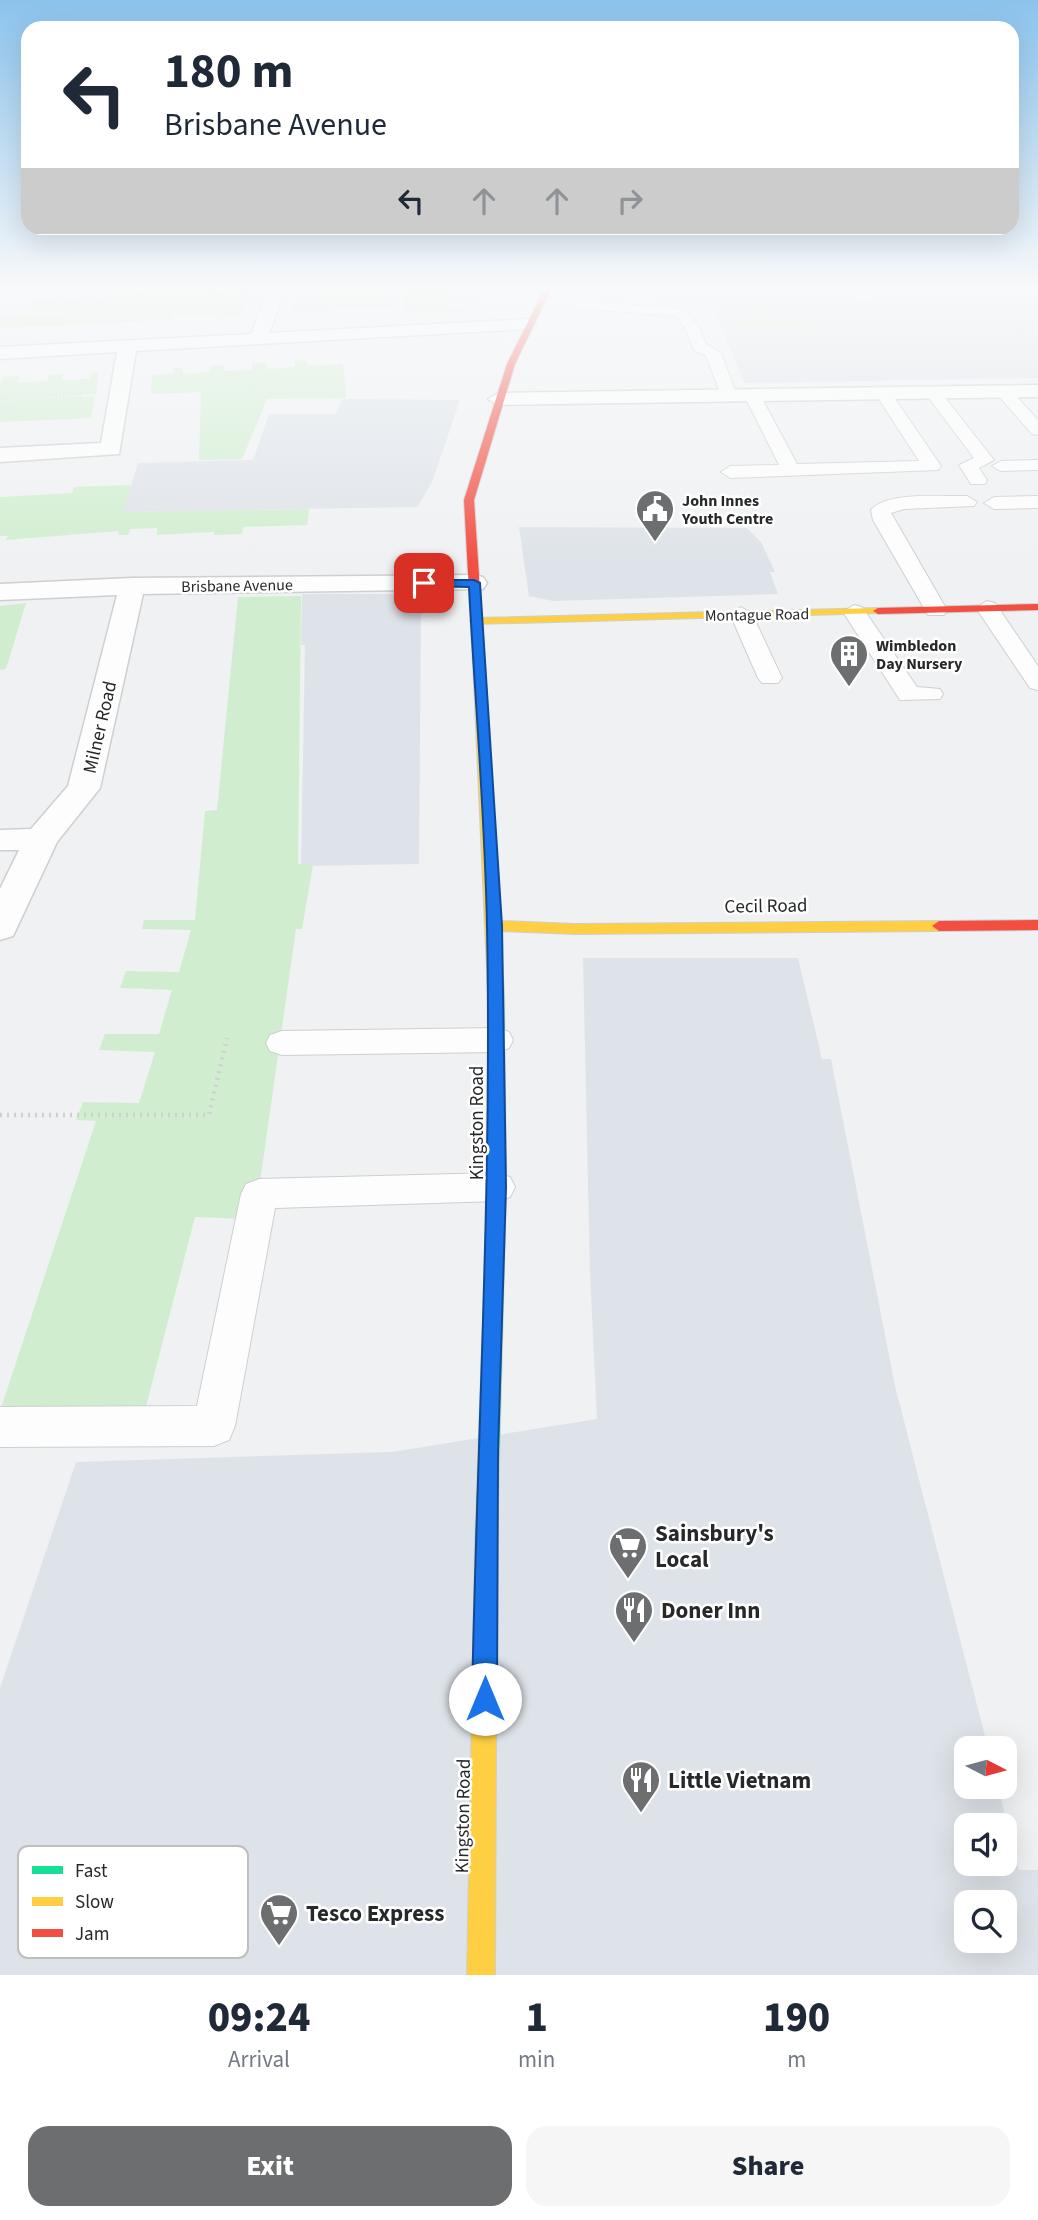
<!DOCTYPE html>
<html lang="en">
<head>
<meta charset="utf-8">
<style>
  body { margin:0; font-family:"Source Sans 3",sans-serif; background:#f6f6f7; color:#1f2937; height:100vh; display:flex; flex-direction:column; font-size:26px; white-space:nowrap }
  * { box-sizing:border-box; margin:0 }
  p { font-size:23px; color:#747a83 }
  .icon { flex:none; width:38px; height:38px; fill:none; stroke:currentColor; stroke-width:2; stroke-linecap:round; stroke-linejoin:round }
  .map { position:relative; height:1975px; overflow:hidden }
  .sheet { display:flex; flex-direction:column; background:#fff; flex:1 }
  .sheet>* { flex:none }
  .banner { position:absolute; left:21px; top:21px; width:998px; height:214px; border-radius:21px; box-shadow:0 7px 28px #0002; background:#fff; color:#1f2937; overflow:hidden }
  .needle { width:46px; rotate:96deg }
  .tools { position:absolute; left:954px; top:1736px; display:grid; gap:14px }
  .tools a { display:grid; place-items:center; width:63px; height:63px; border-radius:14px; background:#fff; box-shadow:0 7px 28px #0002; font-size:35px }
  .pin { position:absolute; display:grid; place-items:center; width:60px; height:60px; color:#fff; margin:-30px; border-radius:14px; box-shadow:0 4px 10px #0006 }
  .me { position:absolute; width:77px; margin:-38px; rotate:0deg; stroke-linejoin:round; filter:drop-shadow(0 0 5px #0008) }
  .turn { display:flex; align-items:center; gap:24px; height:147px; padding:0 28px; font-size:32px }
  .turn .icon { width:91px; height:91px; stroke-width:2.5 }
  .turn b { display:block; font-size:49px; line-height:60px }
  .lanes { display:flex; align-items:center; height:66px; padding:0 28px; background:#0003; justify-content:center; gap:35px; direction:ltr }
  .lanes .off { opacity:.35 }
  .eta { display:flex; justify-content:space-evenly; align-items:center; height:119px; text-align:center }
  .eta b { font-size:42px; font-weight:800; line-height:49px }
  .button { display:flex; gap:14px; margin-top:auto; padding:14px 28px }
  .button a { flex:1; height:80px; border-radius:21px; background:#6d6e70; color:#fff; font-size:28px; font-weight:800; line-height:80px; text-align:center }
  .button a+a { background:#f6f6f7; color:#1f2937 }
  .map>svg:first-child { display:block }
  .built { fill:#dee3e9; fill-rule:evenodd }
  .green { fill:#d0eecf }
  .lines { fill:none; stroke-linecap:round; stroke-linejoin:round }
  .lane-casing { stroke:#cdcfd0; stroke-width:2 }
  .street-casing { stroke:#cdcfd0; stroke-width:3 }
  .fast-casing { stroke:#cdcfd0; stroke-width:2 }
  .slow-casing { stroke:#cdcfd0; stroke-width:2 }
  .jam-casing { stroke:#cdcfd0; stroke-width:2 }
  .path-far1 { stroke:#cfd0d0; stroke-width:2; stroke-dasharray:1 2.5; stroke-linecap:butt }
  .path { stroke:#cfd0d0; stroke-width:4.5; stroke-dasharray:2 5; stroke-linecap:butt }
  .lane { fill:#fdfdfd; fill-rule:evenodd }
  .street { fill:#fdfdfd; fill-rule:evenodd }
  .fast { fill:#16e098; fill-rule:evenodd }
  .slow { fill:#ffcf43; fill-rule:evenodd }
  .jam { fill:#f24e42; fill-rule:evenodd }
  .route { fill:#1a73e8; stroke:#114b97; stroke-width:2 }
  .labels { text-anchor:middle; stroke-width:5; stroke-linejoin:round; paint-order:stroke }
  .far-poi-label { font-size:16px; font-weight:bold; fill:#272829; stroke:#fff; text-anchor:start }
  .far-street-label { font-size:16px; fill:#272829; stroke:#fff }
  .street-label { font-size:19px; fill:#272829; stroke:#fff }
  .near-poi-label { font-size:23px; font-weight:bold; fill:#272829; stroke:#fff; text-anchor:start }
  .key { fill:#fff; stroke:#bebebf; stroke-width:2 }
  .key-label { font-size:19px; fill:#272829 }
</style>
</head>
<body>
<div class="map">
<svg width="1038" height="1975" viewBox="0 0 1038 1975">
  <rect width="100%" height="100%" fill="#eff1f3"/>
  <g class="built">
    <path d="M 576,288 L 757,288 L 770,301 L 890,299 L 887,296 L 970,292 L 967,288 L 1038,288 L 1038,378 L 744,383 L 712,303 L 573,293 Z"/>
    <path d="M 343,399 L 460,400 L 432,482 L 417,507 L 123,512 L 138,463 L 253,460 L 269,414 L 335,414 Z"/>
    <path d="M 519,527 L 747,528 L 761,542 L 775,572 L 770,572 L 778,594 L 553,601 L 529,596 Z"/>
    <path d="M 302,594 L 421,594 L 419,864 L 301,866 L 305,645 L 301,645 Z"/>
    <path d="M 583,958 L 798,958 L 822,1059 L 831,1059 L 895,1386 L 988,1748 L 966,1748 L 966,1787 L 998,1787 L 1019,1870 L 1038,1870 L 1038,1975 L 0,1975 L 0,1688 L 76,1462 L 392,1452 L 597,1419 L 590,1272 ZM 966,1825 L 1004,1825 L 1004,1864 L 966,1864 ZM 966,1902 L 1004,1902 L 1004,1941 L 966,1941 Z"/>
  </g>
  <g class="green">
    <path d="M 405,288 L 456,291 L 453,295 L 479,297 L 476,299 L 450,298 L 448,301 L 451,302 L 446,309 L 469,310 L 466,313 L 405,313 L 401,292 Z"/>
    <path d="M 205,289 L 216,289 L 216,292 L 255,290 L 249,302 L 29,313 L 34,300 L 64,297 L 64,301 L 83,300 L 84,296 L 94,295 L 94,299 L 144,292 L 145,296 L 204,293 Z"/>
    <path d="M 392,293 L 395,306 L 290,312 L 296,298 Z"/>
    <path d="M 248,303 L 242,316 L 214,318 L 214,314 L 172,316 L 170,320 L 0,328 L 0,316 Z"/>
    <path d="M 803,314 L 811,327 L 732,329 L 726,316 Z"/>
    <path d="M 307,360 L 308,366 L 343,364 L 346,398 L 267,399 L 242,459 L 199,460 L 201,392 L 151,394 L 152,375 L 174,374 L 174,368 L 182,368 L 183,374 L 209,372 L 210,366 L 224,365 L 224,371 L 252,370 L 252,363 L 266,363 L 268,369 L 295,367 L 295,361 Z"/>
    <path d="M 92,372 L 99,372 L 96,394 L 0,400 L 0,384 L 4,377 L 20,376 L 19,383 L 47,381 L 49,375 L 63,374 L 62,380 L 90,379 Z"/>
    <path d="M 95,396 L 91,418 L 0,422 L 0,401 Z"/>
    <path d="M 131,485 L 124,512 L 309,509 L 307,525 L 243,527 L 242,534 L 214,535 L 214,532 L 157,535 L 157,528 L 130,529 L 128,535 L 118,535 L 119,531 L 6,540 L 8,536 L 0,536 L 0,497 L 72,493 L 74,487 Z"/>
    <path d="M 301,596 L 298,864 L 313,865 L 302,929 L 296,929 L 260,1182 L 250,1180 L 244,1219 L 195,1217 L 143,1418 L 0,1411 L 96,1121 L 76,1120 L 83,1102 L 139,1103 L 155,1052 L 99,1050 L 105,1034 L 159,1034 L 172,990 L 120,988 L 126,971 L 179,972 L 191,930 L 142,929 L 144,920 L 195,920 L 205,811 L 217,810 L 238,597 Z"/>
    <path d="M 26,603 L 6,669 L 0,670 L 0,606 Z"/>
  </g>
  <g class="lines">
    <defs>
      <g id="lane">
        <path d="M 580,301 L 685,309 L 699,327 L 706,344 L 721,353 L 737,396 L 729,401 L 723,400 L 706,356 L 694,350 L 685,328 L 676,316 L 575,308 L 573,305 Z"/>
        <path d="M 1003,386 L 1009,388 L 1038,420 L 1038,435 L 1032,434 L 997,394 L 995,391 Z"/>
        <path d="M 883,388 L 889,390 L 941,466 L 938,470 L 730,478 L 721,472 L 730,466 L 779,465 L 744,395 L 752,390 L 760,395 L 797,464 L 919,461 L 875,393 Z"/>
        <path d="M 933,388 L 939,390 L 994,460 L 979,468 L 987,480 L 985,484 L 971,484 L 959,465 L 974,458 L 925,393 Z"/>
        <path d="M 1038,460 L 1038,470 L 1001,471 L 992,466 L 1001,461 Z"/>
        <path d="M 967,496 L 977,502 L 974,506 L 904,509 L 891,513 L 947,610 L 944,615 L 928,615 L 873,520 L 871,510 C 887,491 943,497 967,496 Z"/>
        <path d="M 1038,496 L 1038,508 L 994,509 L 984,503 L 994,497 Z"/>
        <path d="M 987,601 L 995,603 L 1038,666 L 1038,690 L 1030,688 L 976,608 Z"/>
        <path d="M 854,605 L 862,607 L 917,687 L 940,689 L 943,694 L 940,699 L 900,700 L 843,612 Z"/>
        <path d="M 741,607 L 752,614 L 782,678 L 778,683 L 762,683 L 758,678 L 730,614 Z"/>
        <path d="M 497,1028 L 509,1032 L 513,1040 L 509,1048 L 497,1052 L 282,1055 L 270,1051 L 266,1043 L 270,1035 L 282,1031 Z"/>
        <path d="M 497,1173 L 510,1177 L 515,1187 L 510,1197 L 497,1201 L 275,1208 L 235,1426 L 229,1440 L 214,1446 L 0,1447 L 0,1407 L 197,1406 L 241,1194 L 246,1184 L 259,1179 Z"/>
      </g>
      <g id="street">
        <path d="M 269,288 L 286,288 L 269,333 L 527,319 L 536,324 L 527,329 L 136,351 L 119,454 L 0,462 L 0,448 L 101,443 L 117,352 L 0,359 L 0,347 L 251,334 Z"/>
        <path d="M 845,288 L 863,288 L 874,299 L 865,304 L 859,303 Z"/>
        <path d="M 1038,385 L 1038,397 L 498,405 L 488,399 L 498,393 Z"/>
        <path d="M 474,575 L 483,577 L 487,583 L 483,589 L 143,594 L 100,788 L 57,842 L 13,936 L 0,940 L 0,889 L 19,850 L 0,850 L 0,830 L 31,829 L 68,786 L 117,595 L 0,600 L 0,584 L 132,578 Z"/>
      </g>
      <path id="fast" d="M 496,987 L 504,992 L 506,1187 L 497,1543 L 494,1551 L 486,1554 L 478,1551 L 475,1543 L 488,1187 L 488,992 Z"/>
      <g id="slow">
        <path d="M 878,608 L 883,611 L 882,613 L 476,624 L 470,621 L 476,618 Z"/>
        <path d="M 480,678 L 486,682 L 500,921 L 575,924 L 939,921 L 946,926 L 939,931 L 575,934 L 500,931 L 504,992 L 496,997 L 490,996 L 488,992 L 474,682 Z"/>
        <path d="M 486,1532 L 494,1535 L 497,1543 L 495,1975 L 467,1975 L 475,1543 L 478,1535 Z"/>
      </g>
      <g id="jam">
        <path d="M 545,288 L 552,288 L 515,364 L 474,500 L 486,682 L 480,686 L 474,682 L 464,500 L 507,364 Z"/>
        <path d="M 1038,604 L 1038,610 L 878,614 L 873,611 L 878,608 Z"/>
        <path d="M 1038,920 L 1038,930 L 939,931 L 932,926 L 939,921 Z"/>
      </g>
    </defs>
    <use href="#lane" class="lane-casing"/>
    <use href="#street" class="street-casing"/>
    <use href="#fast" class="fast-casing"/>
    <use href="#slow" class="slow-casing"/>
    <use href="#jam" class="jam-casing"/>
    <g class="path-far1">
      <path d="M 27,314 L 37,288"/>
      <path d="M 0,400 L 81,396"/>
    </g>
    <path class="path" d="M 0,1115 L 209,1115 L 227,1038"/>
    <use href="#lane" class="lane"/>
    <use href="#street" class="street"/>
    <use href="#fast" class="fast"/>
    <use href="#slow" class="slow"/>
    <use href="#jam" class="jam"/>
  </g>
  <linearGradient id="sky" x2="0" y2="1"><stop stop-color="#8bc3ed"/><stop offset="0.51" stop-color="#f8f9fa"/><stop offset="1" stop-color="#f8f9fa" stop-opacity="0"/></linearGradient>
  <rect width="1038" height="565" fill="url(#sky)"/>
  <path class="route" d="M 424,580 L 474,580 L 480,583 L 502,926 L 506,1187 L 498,1451 L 497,1699 L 493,1708 L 485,1712 L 476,1708 L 472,1699 C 477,1442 492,1185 487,927 C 485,814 475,700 469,587 L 420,586 L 418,583 Z"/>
  <defs>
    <symbol id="civic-pin" viewBox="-11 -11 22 30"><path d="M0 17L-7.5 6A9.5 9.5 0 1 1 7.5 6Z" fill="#6d6e70" stroke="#fff"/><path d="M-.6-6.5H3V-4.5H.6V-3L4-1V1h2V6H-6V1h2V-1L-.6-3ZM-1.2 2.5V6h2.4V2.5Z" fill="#fff"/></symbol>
    <symbol id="building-pin" viewBox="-11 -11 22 30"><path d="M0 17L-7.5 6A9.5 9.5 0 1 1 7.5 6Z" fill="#6d6e70" stroke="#fff"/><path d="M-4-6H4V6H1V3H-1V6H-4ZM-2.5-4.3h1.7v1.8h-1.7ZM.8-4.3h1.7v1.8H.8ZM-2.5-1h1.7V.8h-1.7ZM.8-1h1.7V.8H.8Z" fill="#fff"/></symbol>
    <symbol id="supermarket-pin" viewBox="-11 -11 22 30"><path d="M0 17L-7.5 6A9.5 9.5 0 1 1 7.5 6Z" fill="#6d6e70" stroke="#fff"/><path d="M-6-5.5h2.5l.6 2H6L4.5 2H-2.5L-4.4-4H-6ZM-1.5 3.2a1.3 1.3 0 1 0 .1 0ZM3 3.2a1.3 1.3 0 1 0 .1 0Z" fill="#fff"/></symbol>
    <symbol id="restaurant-pin" viewBox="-11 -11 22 30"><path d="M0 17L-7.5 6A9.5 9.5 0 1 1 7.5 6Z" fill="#6d6e70" stroke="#fff"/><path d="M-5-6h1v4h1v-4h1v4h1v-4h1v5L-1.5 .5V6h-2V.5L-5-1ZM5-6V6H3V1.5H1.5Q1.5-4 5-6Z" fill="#fff"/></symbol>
  </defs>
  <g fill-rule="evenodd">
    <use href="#civic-pin" x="633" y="487" width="44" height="60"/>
    <use href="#building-pin" x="827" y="632" width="44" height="60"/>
    <use href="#supermarket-pin" x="606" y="1524" width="44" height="60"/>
    <use href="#restaurant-pin" x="612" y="1588" width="44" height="60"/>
    <use href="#restaurant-pin" x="619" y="1758" width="44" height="60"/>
    <use href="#supermarket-pin" x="257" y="1891" width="44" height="60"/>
  </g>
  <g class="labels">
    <g class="far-poi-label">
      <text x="682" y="506">John Innes<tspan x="682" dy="18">Youth Centre</tspan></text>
      <text x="876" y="651">Wimbledon<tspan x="876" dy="18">Day Nursery</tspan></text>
    </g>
    <g class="far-street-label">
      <text transform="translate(237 585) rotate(-1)" y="6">Brisbane Avenue</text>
      <text transform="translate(757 614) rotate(-1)" y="6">Montague Road</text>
    </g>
    <g class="street-label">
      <text transform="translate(99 727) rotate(-77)" y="7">Milner Road</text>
      <text transform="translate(766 905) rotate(-1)" y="7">Cecil Road</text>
      <text transform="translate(476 1123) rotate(-90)" y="7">Kingston Road</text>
      <text transform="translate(462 1816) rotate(-89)" y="7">Kingston Road</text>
    </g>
    <g class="near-poi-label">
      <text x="655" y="1541">Sainsbury's<tspan x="655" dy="26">Local</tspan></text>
      <text x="661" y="1618">Doner Inn</text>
      <text x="668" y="1788">Little Vietnam</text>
      <text x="306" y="1921">Tesco Express</text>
    </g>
  </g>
  <rect x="18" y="1846" width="230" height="112" rx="10" class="key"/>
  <rect x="32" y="1866" width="31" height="8" fill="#16e098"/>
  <rect x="32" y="1897" width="31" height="9" fill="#ffcf43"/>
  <rect x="32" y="1929" width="31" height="8" fill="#f24e42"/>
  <g class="key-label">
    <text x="75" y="1877">Fast</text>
    <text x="75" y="1908">Slow</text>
    <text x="75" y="1940">Jam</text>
  </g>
</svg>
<div class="tools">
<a><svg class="needle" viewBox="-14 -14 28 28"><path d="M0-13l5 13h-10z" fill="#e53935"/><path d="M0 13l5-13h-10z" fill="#747a83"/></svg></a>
<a><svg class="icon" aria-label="sound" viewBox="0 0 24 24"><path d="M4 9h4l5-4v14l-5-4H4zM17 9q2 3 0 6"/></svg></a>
<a><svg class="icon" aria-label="search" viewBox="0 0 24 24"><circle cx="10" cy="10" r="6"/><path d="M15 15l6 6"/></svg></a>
</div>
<div class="pin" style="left:424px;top:583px;background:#d93025"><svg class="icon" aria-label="arrive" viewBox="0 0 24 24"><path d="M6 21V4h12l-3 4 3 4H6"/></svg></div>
<svg class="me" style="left:485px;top:1699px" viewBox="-20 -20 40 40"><circle r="19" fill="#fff"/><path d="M0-13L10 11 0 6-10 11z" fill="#1a73e8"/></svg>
<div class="banner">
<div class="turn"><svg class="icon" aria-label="left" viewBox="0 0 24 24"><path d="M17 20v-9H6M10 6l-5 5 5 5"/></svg><div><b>180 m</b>Brisbane Avenue</div></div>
<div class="lanes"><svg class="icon" aria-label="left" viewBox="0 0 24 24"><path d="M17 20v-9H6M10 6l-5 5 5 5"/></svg><svg class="icon off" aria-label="ahead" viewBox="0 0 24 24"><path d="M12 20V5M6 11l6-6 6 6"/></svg><svg class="icon off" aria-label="ahead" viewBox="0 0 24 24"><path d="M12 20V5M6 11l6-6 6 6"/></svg><svg class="icon off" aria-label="right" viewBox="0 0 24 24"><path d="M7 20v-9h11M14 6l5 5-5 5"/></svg></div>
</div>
</div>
<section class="sheet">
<div class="eta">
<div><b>09:24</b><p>Arrival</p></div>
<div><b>1</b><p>min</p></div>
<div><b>190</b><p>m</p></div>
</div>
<div class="button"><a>Exit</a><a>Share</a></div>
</section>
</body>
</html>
